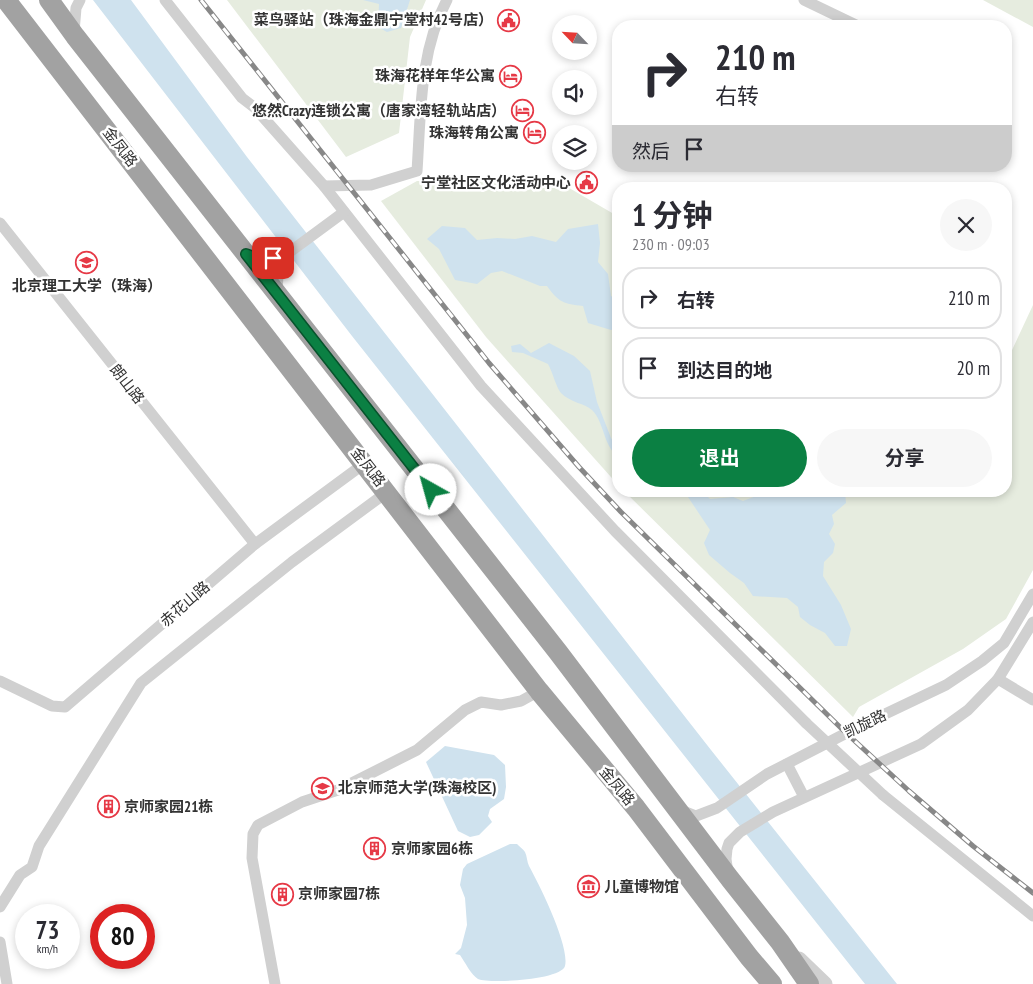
<!DOCTYPE html>
<html lang="zh">
<head>
<meta charset="utf-8">
<style>
  body { margin:0; font-family:"PT Sans Narrow","Noto Sans SC",sans-serif; background:#f7f7f7; color:#2b2b33; height:100vh; display:flex; flex-direction:column; font-size:19px; white-space:nowrap }
  * { box-sizing:border-box; margin:0 }
  p { font-size:16px; color:#7c7c81 }
  .icon { flex:none; width:28px; height:28px; fill:none; stroke:currentColor; stroke-width:2; stroke-linecap:round; stroke-linejoin:round }
  .map { position:relative; flex:1; overflow:hidden }
  .side { position:absolute; left:612px; top:182px; width:400px; height:315px; display:flex; flex-direction:column; background:#fff; border-radius:20px; box-shadow:0 2px 8px #0003 }
  .side>* { flex:none }
  .banner { position:absolute; left:612px; top:20px; width:400px; height:152px; border-radius:20px; box-shadow:0 2px 8px #0003; background:#fff; color:#2b2b33; overflow:hidden }
  .needle { width:32px; rotate:295deg }
  .tools { position:absolute; left:552px; top:15px; display:grid; gap:10px }
  .tools a { display:grid; place-items:center; width:45px; height:45px; border-radius:50%; background:#fff; box-shadow:0 2px 8px #0003; font-size:25px }
  .speed { position:absolute; left:15px; top:904px; display:flex; gap:10px; font-size:25px; font-weight:700; text-align:center }
  .speed>* { display:grid; place-content:center; width:65px; height:65px; border-radius:50%; background:#fff; box-shadow:0 2px 8px #0003; line-height:1 }
  .speed small { font-size:12px; font-weight:400 }
  .speed .limit { border:8px solid #d22; background:#fff; color:#111 }
  .pin { position:absolute; display:grid; place-items:center; width:42px; height:42px; color:#fff; margin:-21px; border-radius:10px; box-shadow:0 2px 8px #0006 }
  .me { position:absolute; width:55px; margin:-28px; rotate:322deg; stroke-linejoin:round; filter:drop-shadow(0 0 4px #0008) }
  .turn { display:flex; align-items:center; gap:18px; height:105px; padding:0 20px; font-size:22px }
  .turn .icon { width:65px; height:65px; stroke-width:2.5 }
  .turn b { display:block; font-size:35px; line-height:42px }
  .then { display:flex; align-items:center; height:48px; padding:0 20px; background:#0003; gap:10px; font-size:19px }
  .round { display:grid; place-items:center; flex:none; width:52px; height:52px; border-radius:26px; background:#f7f7f7 }
  .overview { display:flex; align-items:center; justify-content:space-between; height:85px; padding:0 20px }
  h1 { font-size:30px; font-weight:700; line-height:38px }
  .primary-button { display:flex; gap:10px; margin-top:auto; padding:10px 20px }
  .primary-button a { flex:1; height:58px; border-radius:30px; background:#0b8043; color:#fff; font-size:20px; font-weight:700; line-height:58px; text-align:center }
  .primary-button a+a { background:#f7f7f7; color:#2b2b33 }
  ul { padding:0; list-style:none }
  li { display:flex; align-items:center; gap:15px; height:62px; margin:0 10px 8px; padding:0 10px; border:2px solid #e1e1e2; border-radius:20px }
  li div { flex:1 }
  li b { display:block; font-size:19px }
  li em { font-style:normal }
  .map>svg:first-child { display:block }
  .green { fill:#e6ecdf }
  .water { fill:#cfe2ee }
  .lines { fill:none; stroke-linecap:round; stroke-linejoin:round }
  .minor { stroke:#d0d0d0; stroke-width:11 }
  .tertiary { stroke:#d0d0d0; stroke-width:15 }
  .trunk { stroke:#a2a2a2; stroke-width:20 }
  .rail-casing { stroke:#888; stroke-width:5 }
  .rail { stroke:#fff; stroke-width:3; stroke-dasharray:9; stroke-linecap:butt }
  .minor-bridge { stroke:#d0d0d0; stroke-width:11 }
  .route-casing { stroke:#07532c; stroke-width:12 }
  .route { stroke:#0b8043; stroke-width:9 }
  .labels { text-anchor:middle; stroke-width:5; stroke-linejoin:round; paint-order:stroke }
  .poi-label { font-size:15px; font-weight:bold; fill:#333; stroke:#fff; text-anchor:end }
  .street-label { font-size:15px; fill:#333; stroke:#fff }
</style>
</head>
<body>
<div class="map">
<svg width="1033" height="984" viewBox="0 0 1033 984">
  <rect width="100%" height="100%" fill="#fff"/>
  <g class="green">
    <path d="M 227,0 L 426,0 L 410,37 L 399,133 L 346,157 Z"/>
    <path d="M 983,0 L 1033,0 L 1033,27 Z"/>
    <path d="M 552,178 L 619,217 L 619,486 L 486,337 L 381,201 L 417,181 Z"/>
    <path d="M 1033,305 L 1033,570 L 1006,619 L 963,649 L 859,707 L 853,717 L 624,491 L 1006,491 L 1006,363 Z"/>
  </g>
  <g class="water">
    <path d="M 93,0 L 131,0 L 247,157 L 711,750 L 897,984 L 865,984 L 352,336 Z"/>
    <path d="M 363,0 L 410,0 L 401,28 L 387,32 L 378,27 L 379,4 Z"/>
    <path d="M 598,224 L 600,243 L 598,262 L 608,274 L 611,296 L 619,301 L 619,328 L 611,330 L 588,323 L 583,306 C 564,304 558,302 547,286 L 540,286 L 502,271 L 491,273 L 477,284 L 455,280 L 439,249 L 427,239 L 442,226 L 465,228 L 477,240 L 497,238 L 515,239 L 532,236 L 556,242 L 568,229 Z"/>
    <path d="M 549,343 L 574,356 L 590,371 L 597,402 L 611,438 L 619,451 L 619,457 C 603,447 605,423 592,410 C 586,404 569,402 561,393 C 556,387 553,373 548,364 L 523,353 L 512,352 L 511,346 L 520,344 L 531,353 Z"/>
    <path d="M 684,491 L 702,491 L 710,499 L 733,497 L 743,501 L 764,493 L 765,491 L 845,491 L 846,503 L 832,515 L 834,524 L 829,534 L 835,544 L 833,553 L 824,562 L 823,576 L 841,605 L 851,629 L 847,646 L 835,646 L 825,633 L 810,625 L 800,617 L 798,607 L 787,598 L 753,596 L 744,583 L 730,573 L 709,555 L 704,543 L 710,530 Z"/>
    <path d="M 445,746 L 494,755 L 505,765 L 506,787 L 504,799 L 490,809 L 488,816 L 492,822 L 479,835 L 470,837 L 458,831 L 426,762 Z"/>
    <path d="M 510,844 L 517,844 C 519,846 523,849 525,852 C 527,856 527,862 529,866 C 539,884 570,946 565,966 C 561,980 490,984 478,979 C 471,975 465,962 460,955 L 455,954 L 461,948 L 467,925 L 465,898 L 460,885 L 463,869 L 467,864 Z"/>
  </g>
  <g class="lines">
    <g class="minor">
      <path d="M 165,0 L 242,98 L 255,108 L 324,186 L 481,386 L 615,531 L 806,723"/>
      <path d="M 804,0 L 858,26"/>
      <path d="M 74,32 L 76,8 L 80,0"/>
      <path d="M 324,186 L 371,185 L 417,171 C 421,114 419,52 447,0"/>
      <path d="M 0,223 L 255,544"/>
      <path d="M 250,255 L 262,260 L 283,257 L 344,212"/>
      <path d="M 277,292 L 278,276 L 283,257"/>
      <path d="M 998,679 L 1033,700"/>
      <path d="M 0,681 L 52,706 L 65,707 L 255,544 L 365,463"/>
      <path d="M 787,764 L 804,797"/>
      <path d="M 883,795 L 1033,916"/>
      <path d="M 681,810 L 696,816 L 717,808 L 767,774 L 862,725 L 946,685 L 982,661 L 1004,643 L 1033,594"/>
      <path d="M 728,873 L 726,859 L 727,849 L 729,843 L 740,832 L 773,812 L 921,744 L 968,710 L 998,679 L 1033,622"/>
      <path d="M 0,907 L 20,875 L 32,867 L 39,846 L 141,683 L 292,562 L 387,492"/>
      <path d="M 0,942 L 7,984"/>
      <path d="M 275,984 L 252,858 L 253,834 L 258,825 L 302,802 L 338,790 L 417,750 L 465,710 L 481,702 L 501,705 L 521,701 L 539,691"/>
    </g>
    <path class="tertiary" d="M 799,959 L 825,984"/>
    <g class="trunk">
      <path d="M 6,0 L 539,691 L 636,808 L 749,957 L 772,984"/>
      <path d="M 49,0 L 75,36 L 558,652 L 730,879 L 780,942 L 809,984"/>
    </g>
    <defs>
      <path id="rail" d="M 201,0 L 489,363 L 579,467 L 621,512 L 844,731 L 909,791 L 973,846 L 1033,893"/>
    </defs>
    <use href="#rail" class="rail-casing"/>
    <use href="#rail" class="rail"/>
    <path class="minor-bridge" d="M 806,723 L 883,795"/>
  </g>
  <g class="lines">
    <defs>
      <path id="route" d="M 273,258 L 262,260 L 246,254 L 431,490"/>
    </defs>
    <use href="#route" class="route-casing"/>
    <use href="#route" class="route"/>
  </g>
  <defs>
    <symbol id="civic-ring" viewBox="-11 -11 22 22"><circle r="9.5" fill="#fff" stroke="#e63946" stroke-width="1.5"/><path d="M-.6-6.5H3V-4.5H.6V-3L4-1V1h2V6H-6V1h2V-1L-.6-3ZM-1.2 2.5V6h2.4V2.5Z" fill="#e63946"/></symbol>
    <symbol id="hotel-ring" viewBox="-11 -11 22 22"><circle r="9.5" fill="#fff" stroke="#e63946" stroke-width="1.5"/><path d="M-6-4.5h1.5V1H6V5H4.5V3h-9V5H-6ZM-4 0a1.8 1.8 0 1 1 3.6 0ZM.5 0V-2.5h3Q6-2.5 6 0Z" fill="#e63946"/></symbol>
    <symbol id="university-ring" viewBox="-11 -11 22 22"><circle r="9.5" fill="#fff" stroke="#e63946" stroke-width="1.5"/><path d="M0-5L7-2L0 1L-7-2ZM-4 1L0 2.5L4 1V4Q0 6-4 4Z" fill="#e63946"/></symbol>
    <symbol id="building-ring" viewBox="-11 -11 22 22"><circle r="9.5" fill="#fff" stroke="#e63946" stroke-width="1.5"/><path d="M-4-6H4V6H1V3H-1V6H-4ZM-2.5-4.3h1.7v1.8h-1.7ZM.8-4.3h1.7v1.8H.8ZM-2.5-1h1.7V.8h-1.7ZM.8-1h1.7V.8H.8Z" fill="#e63946"/></symbol>
    <symbol id="museum-ring" viewBox="-11 -11 22 22"><circle r="9.5" fill="#fff" stroke="#e63946" stroke-width="1.5"/><path d="M0-6L6-3V-2H-6V-3ZM-5-1h2V3h-2ZM-1-1h2V3h-2ZM3-1h2V3H3ZM-6 4H6V6H-6Z" fill="#e63946"/></symbol>
  </defs>
  <g fill-rule="evenodd">
    <use href="#civic-ring" x="496" y="8" width="25" height="25"/>
    <use href="#hotel-ring" x="498" y="64" width="25" height="25"/>
    <use href="#hotel-ring" x="510" y="98" width="25" height="25"/>
    <use href="#hotel-ring" x="522" y="120" width="25" height="25"/>
    <use href="#civic-ring" x="574" y="170" width="25" height="25"/>
    <use href="#university-ring" x="74" y="250" width="25" height="25"/>
    <use href="#university-ring" x="310" y="776" width="25" height="25"/>
    <use href="#building-ring" x="96" y="794" width="25" height="25"/>
    <use href="#building-ring" x="362" y="836" width="25" height="25"/>
    <use href="#museum-ring" x="576" y="874" width="25" height="25"/>
    <use href="#building-ring" x="270" y="882" width="25" height="25"/>
  </g>
  <g class="labels">
    <g class="poi-label">
      <text x="493" y="25">菜鸟驿站（珠海金鼎宁堂村42号店）</text>
      <text x="495" y="81">珠海花样年华公寓</text>
      <text x="506" y="116">悠然Crazy连锁公寓（唐家湾轻轨站店）</text>
      <text x="519" y="138">珠海转角公寓</text>
      <text x="571" y="188">宁堂社区文化活动中心</text>
      <text x="87" y="291" text-anchor="middle">北京理工大学（珠海）</text>
      <text x="338" y="793" text-anchor="start">北京师范大学(珠海校区)</text>
      <text x="124" y="812" text-anchor="start">京师家园21栋</text>
      <text x="391" y="854" text-anchor="start">京师家园6栋</text>
      <text x="604" y="892" text-anchor="start">儿童博物馆</text>
      <text x="298" y="899" text-anchor="start">京师家园7栋</text>
    </g>
    <g class="street-label">
      <text transform="translate(120 147) rotate(52)" y="5">金凤路</text>
      <text transform="translate(127 384) rotate(52)" y="5">朗山路</text>
      <text transform="translate(368 467) rotate(52)" y="5">金凤路</text>
      <text transform="translate(185 604) rotate(-41)" y="5">赤花山路</text>
      <text transform="translate(865 724) rotate(-26)" y="5">凯旋路</text>
      <text transform="translate(617 786) rotate(50)" y="5">金凤路</text>
    </g>
  </g>
</svg>
<div class="tools">
<a><svg class="needle" viewBox="-14 -14 28 28"><path d="M0-13l5 13h-10z" fill="#e53935"/><path d="M0 13l5-13h-10z" fill="#7c7c81"/></svg></a>
<a><svg class="icon" aria-label="sound" viewBox="0 0 24 24"><path d="M4 9h4l5-4v14l-5-4H4zM17 9q2 3 0 6"/></svg></a>
<a><svg class="icon" aria-label="layers" viewBox="0 0 24 24"><path d="M12 4l9 5-9 5-9-5zM3 14l9 5 9-5"/></svg></a>
</div>
<div class="speed"><div>73<small>km/h</small></div><div class="limit">80</div></div>
<div class="pin" style="left:273px;top:258px;background:#d93025"><svg class="icon" aria-label="arrive" viewBox="0 0 24 24"><path d="M6 21V4h12l-3 4 3 4H6"/></svg></div>
<svg class="me" style="left:431px;top:490px" viewBox="-20 -20 40 40"><circle r="19" fill="#fff"/><path d="M0-13L10 11 0 6-10 11z" fill="#0b8043"/></svg>
<div class="banner">
<div class="turn"><svg class="icon" aria-label="right" viewBox="0 0 24 24"><path d="M7 20v-9h11M14 6l5 5-5 5"/></svg><div><b>210 m</b>右转</div></div>
<div class="then">然后<svg class="icon" aria-label="arrive" viewBox="0 0 24 24"><path d="M6 21V4h12l-3 4 3 4H6"/></svg></div>
</div>
<section class="side">
<div class="overview"><div><h1>1 分钟</h1><p>230 m · 09:03</p></div><a class="round"><svg class="icon" aria-label="close" viewBox="0 0 24 24"><path d="M6 6l12 12M18 6L6 18"/></svg></a></div>
<ul>
<li><svg class="icon" aria-label="right" viewBox="0 0 24 24"><path d="M7 20v-9h11M14 6l5 5-5 5"/></svg><div><b>右转</b></div><em>210 m</em></li>
<li><svg class="icon" aria-label="arrive" viewBox="0 0 24 24"><path d="M6 21V4h12l-3 4 3 4H6"/></svg><div><b>到达目的地</b></div><em>20 m</em></li>
</ul>
<div class="primary-button"><a>退出</a><a>分享</a></div>
</section>
</div>
</body>
</html>
